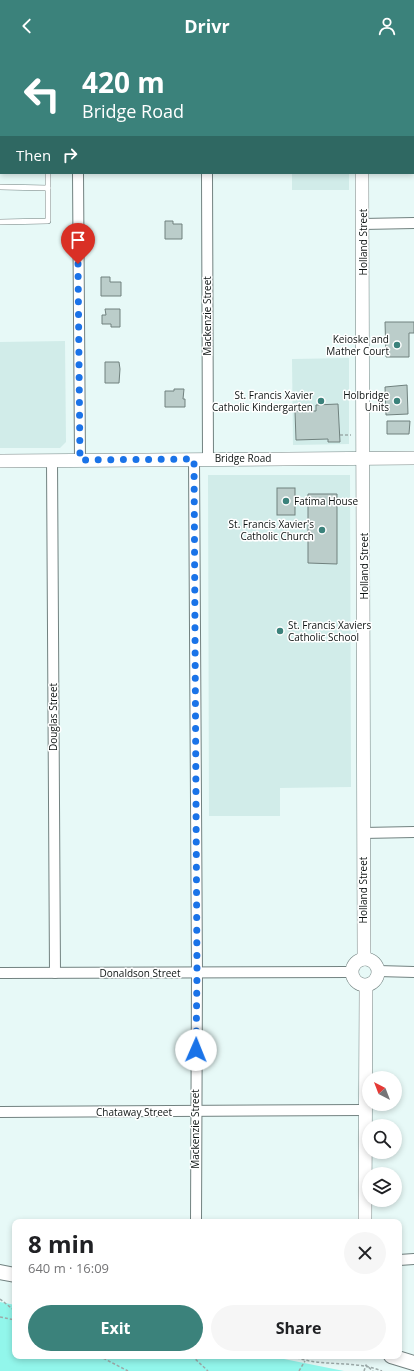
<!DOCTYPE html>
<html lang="en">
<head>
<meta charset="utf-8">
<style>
  body { margin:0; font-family:"Open Sans",sans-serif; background:#f6f6f6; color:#202124; height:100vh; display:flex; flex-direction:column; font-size:15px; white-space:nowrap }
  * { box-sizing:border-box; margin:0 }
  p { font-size:13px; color:#757577 }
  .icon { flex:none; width:22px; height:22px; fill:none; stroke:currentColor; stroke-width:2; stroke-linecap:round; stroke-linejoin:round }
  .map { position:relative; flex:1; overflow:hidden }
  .details { position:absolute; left:12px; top:1167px; width:390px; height:140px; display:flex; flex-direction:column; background:#fff; border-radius:8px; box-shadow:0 2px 6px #0003 }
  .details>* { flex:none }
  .banner { position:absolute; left:0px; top:0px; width:414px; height:122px; box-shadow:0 2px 6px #0003; background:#3b827b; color:#fff; overflow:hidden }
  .needle { width:26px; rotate:318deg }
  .fabs { position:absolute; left:362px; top:1019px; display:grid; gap:8px }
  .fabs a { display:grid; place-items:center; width:40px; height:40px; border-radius:50%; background:#fff; box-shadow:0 2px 6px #0003; font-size:20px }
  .pin { position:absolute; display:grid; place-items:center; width:34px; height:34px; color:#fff; margin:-41px -17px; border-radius:50% 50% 50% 0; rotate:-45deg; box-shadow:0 0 4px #0007 }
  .pin .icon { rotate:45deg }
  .me { position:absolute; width:44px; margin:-22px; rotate:1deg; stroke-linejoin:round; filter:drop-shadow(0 0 3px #0008) }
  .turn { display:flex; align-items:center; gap:14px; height:84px; padding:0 16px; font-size:18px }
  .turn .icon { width:52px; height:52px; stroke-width:2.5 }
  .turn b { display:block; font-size:28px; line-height:34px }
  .then { display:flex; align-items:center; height:38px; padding:0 16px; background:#0003; gap:8px; font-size:15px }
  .round { display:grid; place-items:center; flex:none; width:42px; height:42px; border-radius:21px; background:#f6f6f6 }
  .summary { display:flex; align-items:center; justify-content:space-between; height:68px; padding:0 16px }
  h1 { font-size:24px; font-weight:700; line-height:30px }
  .cta { display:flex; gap:8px; margin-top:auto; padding:8px 16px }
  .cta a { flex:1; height:46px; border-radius:24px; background:#3b827b; color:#fff; font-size:16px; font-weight:700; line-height:46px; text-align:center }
  .cta a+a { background:#f6f6f6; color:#202124 }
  header { display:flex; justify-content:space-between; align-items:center; height:52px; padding:0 16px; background:#3b827b; color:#fff; font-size:18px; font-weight:700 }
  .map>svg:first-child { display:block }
  .built { fill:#d1ece9 }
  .green { fill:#92f6eb }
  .building { fill:#bbcdca; stroke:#70817e }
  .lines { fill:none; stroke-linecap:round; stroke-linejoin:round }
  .service-casing { stroke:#728280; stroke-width:6 }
  .minor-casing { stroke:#728280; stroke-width:12 }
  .tertiary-casing { stroke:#728280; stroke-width:14 }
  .secondary-casing { stroke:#728280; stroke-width:16 }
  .path { stroke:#9caaa9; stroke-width:1.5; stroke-dasharray:3 2; stroke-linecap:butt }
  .service { stroke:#fff; stroke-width:5 }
  .minor { stroke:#fff; stroke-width:10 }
  .tertiary { stroke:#fff; stroke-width:13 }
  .secondary { stroke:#fff; stroke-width:14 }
  .route { stroke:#1a73e8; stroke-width:7; stroke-dasharray:0 12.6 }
  .poi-dot { fill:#3b827b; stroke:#fff; stroke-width:1.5 }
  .labels { text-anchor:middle; stroke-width:3; stroke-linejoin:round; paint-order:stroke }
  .street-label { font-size:10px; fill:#0d1312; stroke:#fff }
  .poi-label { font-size:10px; fill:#0d1312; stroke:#fff; text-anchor:end }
</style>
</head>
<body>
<header><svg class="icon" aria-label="back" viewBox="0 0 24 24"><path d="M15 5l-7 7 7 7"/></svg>Drivr<svg class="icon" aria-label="person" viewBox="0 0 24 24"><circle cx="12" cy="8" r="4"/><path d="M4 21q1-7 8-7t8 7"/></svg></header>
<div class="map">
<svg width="414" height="1319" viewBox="0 0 414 1319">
  <rect width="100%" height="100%" fill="#e7f9f7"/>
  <g class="built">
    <path d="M 0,0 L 63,1 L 1,1 L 0,114 Z"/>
    <rect x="292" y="121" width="57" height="17"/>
    <path d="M 65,289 L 66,390 L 60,396 L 0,396 L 0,290 Z"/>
    <path d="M 349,306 L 349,392 L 293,393 L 292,307 Z"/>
    <path d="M 208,423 L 350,423 L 351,735 L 280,736 L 280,764 L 209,764 Z"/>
  </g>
  <path class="green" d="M 0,1250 L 15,1253 L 15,1304 L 269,1304 L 344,1319 L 0,1319 Z"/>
  <g class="building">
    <rect x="0" y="3" width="1" height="37"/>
    <path d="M 165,169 L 173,169 L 173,172 L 182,172 L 182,187 L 165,187 Z"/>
    <path d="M 101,225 L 110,225 L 110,230 L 121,230 L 121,244 L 101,244 Z"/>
    <path d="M 105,257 L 120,257 L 120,275 L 111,275 L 111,272 L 102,272 L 102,263 L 106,263 Z"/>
    <path d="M 385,270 L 414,270 L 414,281 L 409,281 L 409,305 L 386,305 Z"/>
    <path d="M 105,310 L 119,310 L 120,317 L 119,331 L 105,331 Z"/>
    <path d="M 407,333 L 408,362 L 386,363 L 385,335 Z"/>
    <path d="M 174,337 L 184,337 L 183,347 L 185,347 L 185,355 L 165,355 L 165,339 L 174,339 Z"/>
    <path d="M 338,352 L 340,390 L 328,390 L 328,387 L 296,388 L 295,359 L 316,359 L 316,353 Z"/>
    <path d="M 387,369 L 410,369 L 409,382 L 387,382 Z"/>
    <rect x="277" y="436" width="18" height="27"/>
    <path d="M 308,442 L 337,442 L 337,512 L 308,511 Z"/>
  </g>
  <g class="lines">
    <defs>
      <g id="service">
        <path d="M 35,0 L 36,1"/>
        <path d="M 48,1 L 48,0"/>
        <path d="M 0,73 L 1,72"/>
        <path d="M 0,135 L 48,136"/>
        <path d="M 0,170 L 48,169 L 48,121"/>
      </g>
      <g id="minor">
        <path d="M 77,0 L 77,1"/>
        <path d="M 206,0 L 206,1"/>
        <path d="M 78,121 L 80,408"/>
        <path d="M 207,121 L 208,407"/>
        <path d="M 363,172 L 414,171"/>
        <path d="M 194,407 L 197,921 L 196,1170"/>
        <path d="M 52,408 L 55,921"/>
        <path d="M 363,781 L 414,780"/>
        <path d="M 378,919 L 414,920"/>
        <path d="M 0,921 L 352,920"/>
        <path d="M 0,1060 L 365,1058"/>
        <path d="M 399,1208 L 414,1207"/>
      </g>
      <g id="tertiary">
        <path d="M 362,0 L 362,1"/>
        <path d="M 413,37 L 414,37"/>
        <path d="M 362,121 L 364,907"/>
        <path d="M 0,409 L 414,406"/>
        <circle cx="365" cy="920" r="13"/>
        <path d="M 365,1170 L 366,934"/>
      </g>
      <g id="secondary">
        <path d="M 0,1220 L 15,1223"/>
        <path d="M 391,1304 L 414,1311"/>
      </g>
    </defs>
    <use href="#service" class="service-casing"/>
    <use href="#minor" class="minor-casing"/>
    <use href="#tertiary" class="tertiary-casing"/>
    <use href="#secondary" class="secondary-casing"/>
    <g class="path">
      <path d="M 340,383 L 351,383"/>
      <path d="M 0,1247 L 15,1259"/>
      <path d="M 0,1265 L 15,1268"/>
      <path d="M 99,1304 L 128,1319"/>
      <path d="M 192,1304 L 208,1319"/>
      <path d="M 292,1304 C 322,1316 351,1307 382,1319"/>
      <path d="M 299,1319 L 305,1309"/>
      <path d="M 364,1319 L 366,1313 L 373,1319"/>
    </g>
    <use href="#service" class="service"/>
    <use href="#minor" class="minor"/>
    <use href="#tertiary" class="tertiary"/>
    <use href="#secondary" class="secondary"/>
  </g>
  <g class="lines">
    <path class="route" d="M 78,212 L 80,408 L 194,407 L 197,921 L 196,998"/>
  </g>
  <g class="poi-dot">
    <circle cx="397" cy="293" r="4"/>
    <circle cx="321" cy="349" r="4"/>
    <circle cx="397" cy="349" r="4"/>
    <circle cx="286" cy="449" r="4"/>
    <circle cx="322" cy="478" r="4"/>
    <circle cx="280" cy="579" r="4"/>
  </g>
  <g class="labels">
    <g class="street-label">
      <text transform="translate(363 190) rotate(-90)" y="4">Holland Street</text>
      <text transform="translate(207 264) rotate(-90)" y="4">Mackenzie Street</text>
      <text x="243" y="410">Bridge Road</text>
      <text transform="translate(364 514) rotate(-90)" y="4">Holland Street</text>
      <text transform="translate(53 665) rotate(-90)" y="4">Douglas Street</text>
      <text transform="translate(363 838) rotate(-90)" y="4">Holland Street</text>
      <text x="140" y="925">Donaldson Street</text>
      <text x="134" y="1064">Chataway Street</text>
      <text transform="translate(195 1077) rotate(-90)" y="4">Mackenzie Street</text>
    </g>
    <g class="poi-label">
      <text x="389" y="291">Keioske and<tspan x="389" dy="12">Mather Court</tspan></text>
      <text x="313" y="347">St. Francis Xavier<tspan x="313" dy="12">Catholic Kindergarten</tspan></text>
      <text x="389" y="347">Holbridge<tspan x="389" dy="12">Units</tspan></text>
      <text x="294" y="453" text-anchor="start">Fatima House</text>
      <text x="314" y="476">St. Francis Xavier's<tspan x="314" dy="12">Catholic Church</tspan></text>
      <text x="288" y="577" text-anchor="start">St. Francis Xaviers<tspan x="288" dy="12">Catholic School</tspan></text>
    </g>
  </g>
</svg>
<div class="fabs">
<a><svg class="needle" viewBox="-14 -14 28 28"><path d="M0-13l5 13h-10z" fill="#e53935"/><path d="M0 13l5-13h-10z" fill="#757577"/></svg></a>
<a><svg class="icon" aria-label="search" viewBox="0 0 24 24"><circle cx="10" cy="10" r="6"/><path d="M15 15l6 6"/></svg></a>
<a><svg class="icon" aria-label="layers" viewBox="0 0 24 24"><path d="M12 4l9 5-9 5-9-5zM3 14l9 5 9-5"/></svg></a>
</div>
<div class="pin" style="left:78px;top:212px;background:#d93025"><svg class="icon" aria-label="arrive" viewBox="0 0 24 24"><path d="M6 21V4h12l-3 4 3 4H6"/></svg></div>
<svg class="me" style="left:196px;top:998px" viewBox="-20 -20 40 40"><circle r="19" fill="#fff"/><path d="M0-13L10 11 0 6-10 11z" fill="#1a73e8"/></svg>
<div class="banner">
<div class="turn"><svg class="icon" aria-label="left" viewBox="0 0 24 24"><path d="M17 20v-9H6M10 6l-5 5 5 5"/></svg><div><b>420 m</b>Bridge Road</div></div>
<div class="then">Then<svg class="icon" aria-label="right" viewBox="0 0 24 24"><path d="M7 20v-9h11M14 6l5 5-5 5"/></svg></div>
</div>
<section class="details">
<div class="summary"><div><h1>8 min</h1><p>640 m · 16:09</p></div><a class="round"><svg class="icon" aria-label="close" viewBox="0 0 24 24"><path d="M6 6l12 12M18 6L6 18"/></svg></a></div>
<div class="cta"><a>Exit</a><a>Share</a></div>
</section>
</div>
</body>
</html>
